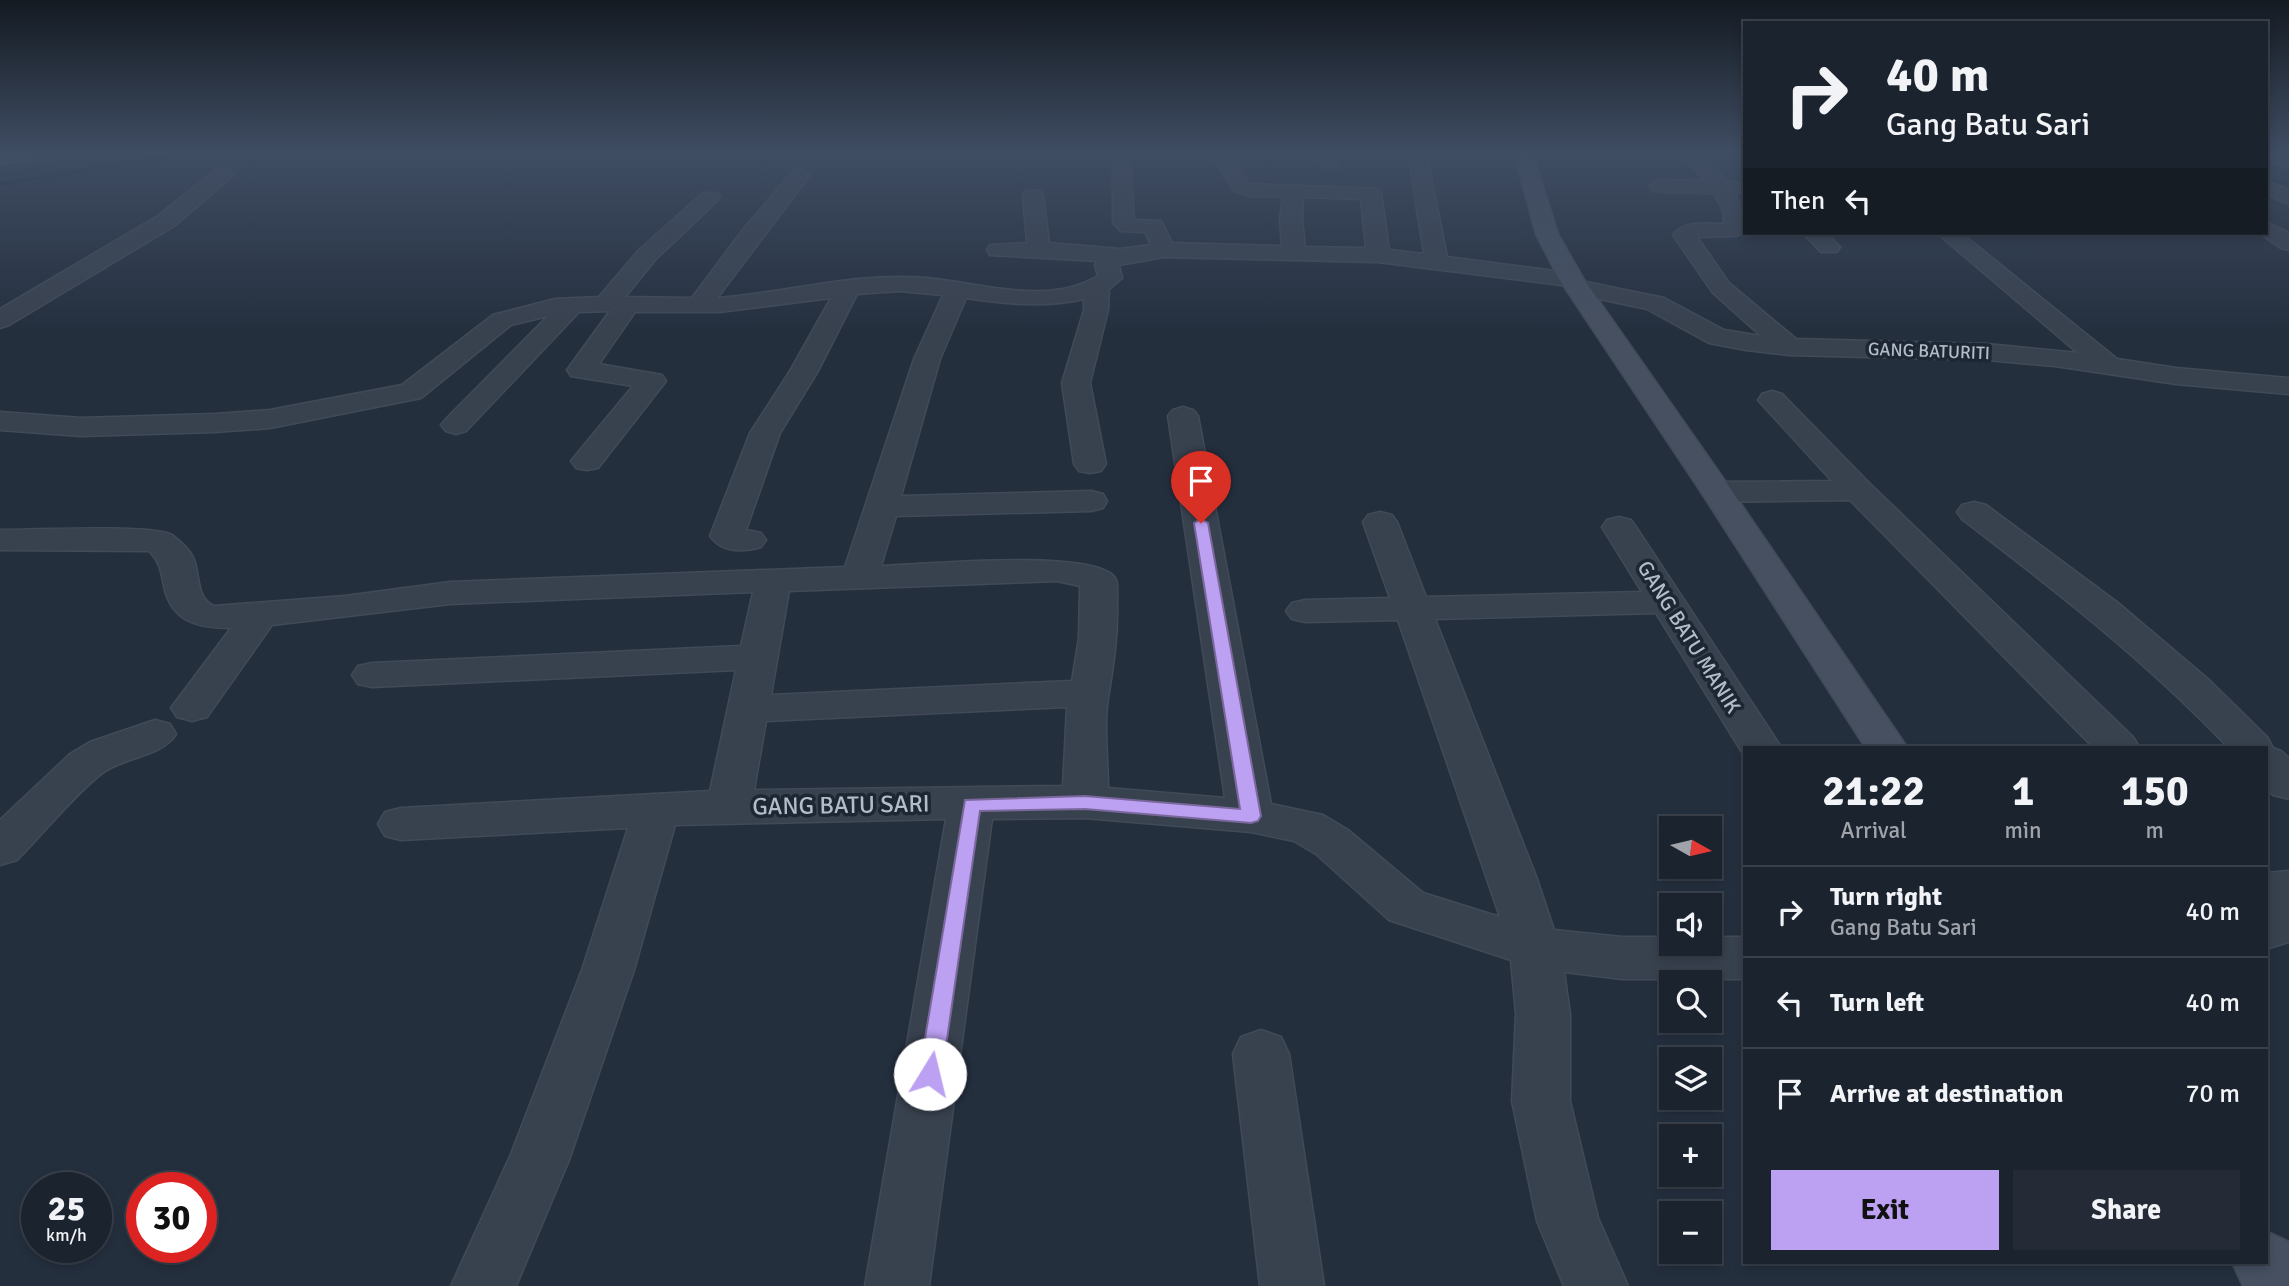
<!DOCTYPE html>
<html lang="en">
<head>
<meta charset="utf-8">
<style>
  body { margin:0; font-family:Signika,sans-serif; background:#242b36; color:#f1f3f6; height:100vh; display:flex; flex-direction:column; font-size:26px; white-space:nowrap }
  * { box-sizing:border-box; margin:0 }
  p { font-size:23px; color:#a0a4aa }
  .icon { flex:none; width:38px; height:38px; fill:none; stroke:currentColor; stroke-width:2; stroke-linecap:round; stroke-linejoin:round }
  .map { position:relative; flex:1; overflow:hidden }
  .panel { position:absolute; left:1743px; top:746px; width:525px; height:518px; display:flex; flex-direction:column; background:#1b232e; border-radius:0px; box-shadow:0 4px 10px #0003,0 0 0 2px #39404a }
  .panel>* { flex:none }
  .guide { position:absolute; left:1743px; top:21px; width:525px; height:214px; border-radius:0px; box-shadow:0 4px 10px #0003,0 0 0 2px #39404a; background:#1b232e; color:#f1f3f6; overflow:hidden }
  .needle { width:46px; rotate:98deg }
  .controls { position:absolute; left:1659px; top:816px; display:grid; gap:14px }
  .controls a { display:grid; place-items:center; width:63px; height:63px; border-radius:0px; background:#1b232e; box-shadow:0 4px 10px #0003,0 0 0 2px #39404a; font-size:35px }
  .speed { position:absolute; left:21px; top:1172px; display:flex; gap:14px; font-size:35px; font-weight:700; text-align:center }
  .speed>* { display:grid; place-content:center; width:91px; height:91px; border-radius:50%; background:#1b232e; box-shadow:0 4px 10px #0003,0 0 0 2px #39404a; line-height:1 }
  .speed small { font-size:18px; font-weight:400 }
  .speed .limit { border:10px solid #d22; background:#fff; color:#111 }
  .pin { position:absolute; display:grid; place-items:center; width:60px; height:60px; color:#fff; margin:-72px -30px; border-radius:50% 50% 50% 0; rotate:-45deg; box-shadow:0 0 7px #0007 }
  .pin .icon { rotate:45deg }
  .me { position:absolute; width:77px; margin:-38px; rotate:9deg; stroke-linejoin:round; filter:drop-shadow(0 0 5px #0008) }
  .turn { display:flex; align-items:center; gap:24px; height:147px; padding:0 28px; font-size:32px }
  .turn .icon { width:91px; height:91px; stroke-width:2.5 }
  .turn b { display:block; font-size:49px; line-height:60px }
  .then { display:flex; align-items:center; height:66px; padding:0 28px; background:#0003; gap:14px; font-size:26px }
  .eta { display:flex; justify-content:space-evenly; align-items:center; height:119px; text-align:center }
  .eta b { font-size:42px; font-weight:700; line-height:49px }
  .action { display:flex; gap:14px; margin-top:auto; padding:14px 28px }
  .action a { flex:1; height:80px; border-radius:0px; background:#bca0f2; color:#111; font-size:28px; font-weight:700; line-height:80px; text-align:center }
  .action a+a { background:#242b36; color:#f1f3f6 }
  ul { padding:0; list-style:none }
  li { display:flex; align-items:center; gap:21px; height:91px; padding:0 28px; border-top:2px solid #39404a }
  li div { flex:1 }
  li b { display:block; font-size:26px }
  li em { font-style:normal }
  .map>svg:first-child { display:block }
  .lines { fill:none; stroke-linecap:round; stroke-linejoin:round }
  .stream { fill:#17263c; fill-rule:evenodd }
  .street-casing { stroke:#414a57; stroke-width:3 }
  .secondary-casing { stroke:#414a57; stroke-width:3 }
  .street { fill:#38414e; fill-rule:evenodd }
  .secondary { fill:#465061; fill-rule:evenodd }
  .shaded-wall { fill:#2f3b4b }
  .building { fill:#4b5868; stroke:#5c6777; stroke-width:2 }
  .route { fill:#bca0f2; stroke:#7a689d; stroke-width:2 }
  .labels { text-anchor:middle; stroke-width:7; stroke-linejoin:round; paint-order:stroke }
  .far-street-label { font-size:18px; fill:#b4bcc9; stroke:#1d2633 }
  .street-label { font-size:21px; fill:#b4bcc9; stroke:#1d2633 }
  .near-street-label { font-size:24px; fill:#b4bcc9; stroke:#1d2633 }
</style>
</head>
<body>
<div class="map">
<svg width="2289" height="1286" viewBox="0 0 2289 1286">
  <rect width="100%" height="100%" fill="#242f3e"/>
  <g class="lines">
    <g class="stream">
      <path d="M 191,152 L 205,152 L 0,186 L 0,182 Z"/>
      <path d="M 270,152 L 368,152 L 313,157 L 273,154 Z"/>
      <path d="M 2266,180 L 2289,181 L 2289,185 L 2266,184 Z"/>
    </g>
    <defs>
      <g id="street">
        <path d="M 43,152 L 63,152 L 53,163 L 46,165 L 37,159 Z"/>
        <path d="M 1113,152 L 1228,152 L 1248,183 L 1252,184 L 1378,189 L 1381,193 L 1389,250 L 1424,254 L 1408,152 L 1426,152 L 1447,257 L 1579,274 L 1581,281 L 1664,298 L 1724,330 L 1761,336 L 1713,293 L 1673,235 C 1684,220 1707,224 1724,224 L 1723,210 L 1714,193 L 1660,192 L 1653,190 L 1650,186 L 1653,182 L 1660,180 L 1705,181 L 1680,152 L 1699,152 L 1727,181 L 1742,184 L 1745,188 L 1742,192 L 1735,194 L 1743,210 L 1745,232 L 1735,236 L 1697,237 L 1729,283 L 1796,339 L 1987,344 L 2078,353 L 1937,233 L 1961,233 L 2117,359 L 2176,368 L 2289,378 L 2289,394 L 2176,384 L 2055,366 L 1987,360 L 1789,355 L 1746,350 L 1709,343 L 1647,309 L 1571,293 L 1569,286 L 1378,262 L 1164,257 L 1119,265 L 1122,278 L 1109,289 L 1108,310 L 1090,383 L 1106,464 L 1101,471 L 1090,473 L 1079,471 L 1074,464 L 1062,383 L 1084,310 L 1084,299 C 1044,308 1006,304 966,298 L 940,359 L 901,496 L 1091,491 L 1103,494 L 1107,501 L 1103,508 L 1091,511 L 896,516 L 881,566 C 917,565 1103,547 1116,580 C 1118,586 1117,595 1117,602 C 1118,633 1114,661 1109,692 C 1103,722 1108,757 1108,788 L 1225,798 L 1168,416 L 1173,410 L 1183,407 L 1193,410 L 1198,416 L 1271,804 L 1323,815 L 1348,830 L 1423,893 L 1500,917 L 1398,620 L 1305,622 L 1292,619 L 1286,611 L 1292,603 L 1305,600 L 1390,598 L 1363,522 L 1368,515 L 1380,512 L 1392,515 L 1397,522 L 1426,597 L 1642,592 L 1602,527 L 1607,520 L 1619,517 L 1631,520 L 1636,527 L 1781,747 L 1745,747 L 1745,757 L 1656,613 L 1435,619 L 1537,879 L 1554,930 L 1622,937 L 1671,937 L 1671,943 L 1710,943 L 1710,937 L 1745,937 L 1745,979 L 1622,979 L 1564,972 L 1570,1014 L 1570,1101 L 1598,1218 L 1628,1286 L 1564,1286 L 1537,1221 L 1512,1101 L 1516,1014 L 1511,960 L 1389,920 L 1316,854 L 1294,841 L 1251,832 L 1085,818 L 992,819 L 929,1286 L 865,1286 L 946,819 L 675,825 L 634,970 L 569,1160 L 516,1286 L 451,1286 L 511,1154 L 582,970 L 628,828 L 401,840 L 385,836 L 378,824 L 385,812 L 401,808 L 710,791 L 736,670 L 372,687 L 358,684 L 352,675 L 358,666 L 372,663 L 741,646 L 753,592 L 450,604 L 272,625 L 207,717 L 192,721 L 177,717 L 171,708 L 231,628 C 198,628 171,622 164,586 C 161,571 160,562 149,551 L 0,550 L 0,530 C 30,530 152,524 172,535 C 177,539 184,545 188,550 C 203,565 192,597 214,606 L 345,596 L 450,582 L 845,567 L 914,359 L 943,295 L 899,291 L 857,294 L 818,371 L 780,433 L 746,530 L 761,533 L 766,540 L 761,547 C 743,552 722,553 710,536 L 750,433 L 790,371 L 831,298 L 719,312 L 635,312 L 599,364 L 662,375 L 666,381 L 598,468 L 587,470 L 576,468 L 571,461 L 633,386 L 571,376 L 567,370 L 610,311 L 579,312 L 466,431 L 456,434 L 446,431 L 441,425 L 446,419 L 548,316 L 511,325 L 421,398 L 411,400 L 270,428 L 215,432 L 81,436 L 0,430 L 0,412 L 81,418 L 215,414 L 270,410 L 402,385 L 493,315 L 555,299 L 599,297 L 639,250 L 703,193 L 717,193 L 720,197 L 717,201 L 655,260 L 625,297 L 692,298 L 742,231 L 793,171 L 800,169 L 810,175 L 717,298 C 786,293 855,272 925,278 C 980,282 1046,307 1098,276 L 1095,265 L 1098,261 L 990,255 L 987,250 L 990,245 L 1027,243 L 1023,195 L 1026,191 L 1040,191 L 1043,195 L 1049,243 L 1120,249 L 1151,245 L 1145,232 L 1121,231 L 1113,223 ZM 1130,158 L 1214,158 L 1234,191 L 1250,196 L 1283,197 L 1280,219 L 1282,246 L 1172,243 L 1161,221 L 1134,220 ZM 1303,197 L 1361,199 L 1366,248 L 1305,247 L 1302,219 ZM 1057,581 L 1080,586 L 1079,638 L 1072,681 L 771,695 L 789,591 ZM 1067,707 L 1063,786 L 754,790 L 766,721 Z"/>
        <path d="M 1314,152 L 1332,152 L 1338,163 L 1336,167 L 1322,167 Z"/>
        <path d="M 2266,152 L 2279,152 L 2289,156 L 2289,169 L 2266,160 Z"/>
        <path d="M 224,167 L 234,173 L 231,177 L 174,226 L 9,325 L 0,328 L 0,309 L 158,216 L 217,169 Z"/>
        <path d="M 2266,181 L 2289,190 L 2289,204 L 2266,194 Z"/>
        <path d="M 2266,222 L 2289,233 L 2289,250 L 2281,248 L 2259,233 L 2266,233 Z"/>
        <path d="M 1803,233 L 1826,233 L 1840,247 L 1837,252 L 1821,252 Z"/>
        <path d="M 1772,391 L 1782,394 L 1869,483 L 2133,737 L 2139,747 L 2093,747 L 1850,500 L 1717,502 L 1706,499 L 1701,492 L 1706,485 L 1717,482 L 1832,481 L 1758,400 L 1762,394 Z"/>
        <path d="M 1974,502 L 1986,505 L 2118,603 L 2210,681 L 2267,737 L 2273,748 L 2281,751 L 2289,758 L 2289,799 L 2273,795 L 2266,787 L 2266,747 L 2228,747 C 2146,661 2056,591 1962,519 L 1957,512 L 1962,505 Z"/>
        <path d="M 155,720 L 170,724 L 176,734 C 162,757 122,757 101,774 C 72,797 43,834 17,860 L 0,865 L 0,820 L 70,754 L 90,742 Z"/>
        <path d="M 2289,871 L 2289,942 L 2266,949 L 2266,873 Z"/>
        <path d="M 1261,1030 L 1281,1037 L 1289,1054 L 1324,1286 L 1260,1286 L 1233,1054 L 1241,1037 Z"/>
      </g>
      <g id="secondary">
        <path d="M 1514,152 L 1532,152 L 1558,234 L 1583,278 L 1728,485 L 1907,747 L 1865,747 L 1701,492 L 1559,279 L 1536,234 Z"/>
        <path d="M 2266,1231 L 2289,1242 L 2289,1286 L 2243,1286 L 2232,1262 L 2266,1262 Z"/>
      </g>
    </defs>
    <use href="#street" class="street-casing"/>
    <use href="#secondary" class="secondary-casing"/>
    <use href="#street" class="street"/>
    <use href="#secondary" class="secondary"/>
  </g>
  <g class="shaded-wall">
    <path d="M 32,152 L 41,152 L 35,157 Z"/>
    <path d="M 62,152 L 95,152 L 64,155 Z"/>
    <path d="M 35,156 L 38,163 L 33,167 L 0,170 L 0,164 Z"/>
  </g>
  <path class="building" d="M 0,152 L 32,152 L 35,156 L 29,161 L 0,164 Z"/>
  <linearGradient id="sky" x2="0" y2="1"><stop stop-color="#141a22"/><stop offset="0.46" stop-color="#3f4d63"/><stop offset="1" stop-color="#3f4d63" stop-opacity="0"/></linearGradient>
  <rect width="2289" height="332" fill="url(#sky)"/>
  <path class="route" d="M 1201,519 L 1208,523 L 1261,816 L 1258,821 L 1251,823 L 1085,809 L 980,811 L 942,1074 L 939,1081 L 930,1084 L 922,1081 L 919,1074 L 965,800 L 1085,796 L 1240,809 L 1194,523 Z"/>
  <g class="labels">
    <g class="far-street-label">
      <text transform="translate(1929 351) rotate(2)" y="6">GANG BATURITI</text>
    </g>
    <g class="street-label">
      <text transform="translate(1689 637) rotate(58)" y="7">GANG BATU MANIK</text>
    </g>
    <g class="near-street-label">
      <text transform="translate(841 805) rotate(-1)" y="8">GANG BATU SARI</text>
    </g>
  </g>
</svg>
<div class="controls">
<a><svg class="needle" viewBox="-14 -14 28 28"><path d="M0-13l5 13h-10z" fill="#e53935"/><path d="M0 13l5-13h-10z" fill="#a0a4aa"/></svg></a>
<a><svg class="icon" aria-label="sound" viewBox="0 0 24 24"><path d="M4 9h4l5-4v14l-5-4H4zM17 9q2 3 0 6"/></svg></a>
<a><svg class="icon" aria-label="search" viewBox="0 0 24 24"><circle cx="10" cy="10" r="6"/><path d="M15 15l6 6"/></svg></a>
<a><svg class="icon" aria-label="layers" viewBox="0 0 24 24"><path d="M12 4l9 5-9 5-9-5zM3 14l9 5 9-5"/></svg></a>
<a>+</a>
<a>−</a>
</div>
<div class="speed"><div>25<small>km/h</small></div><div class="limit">30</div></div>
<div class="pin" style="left:1201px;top:523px;background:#d93025"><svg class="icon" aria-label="arrive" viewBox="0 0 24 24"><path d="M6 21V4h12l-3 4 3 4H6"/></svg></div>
<svg class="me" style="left:930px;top:1074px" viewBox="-20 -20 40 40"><circle r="19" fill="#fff"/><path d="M0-13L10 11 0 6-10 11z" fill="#bca0f2"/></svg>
<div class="guide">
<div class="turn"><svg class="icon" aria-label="right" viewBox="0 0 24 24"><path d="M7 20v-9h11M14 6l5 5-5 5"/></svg><div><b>40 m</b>Gang Batu Sari</div></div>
<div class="then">Then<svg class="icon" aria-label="left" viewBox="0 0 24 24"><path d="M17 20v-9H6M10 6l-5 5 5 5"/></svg></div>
</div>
<section class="panel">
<div class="eta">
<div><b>21:22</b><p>Arrival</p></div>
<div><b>1</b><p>min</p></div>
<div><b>150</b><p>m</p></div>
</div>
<ul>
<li><svg class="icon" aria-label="right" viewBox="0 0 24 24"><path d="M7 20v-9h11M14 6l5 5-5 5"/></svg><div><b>Turn right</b><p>Gang Batu Sari</p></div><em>40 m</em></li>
<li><svg class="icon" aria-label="left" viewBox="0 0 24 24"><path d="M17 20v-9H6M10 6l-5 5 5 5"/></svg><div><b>Turn left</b></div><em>40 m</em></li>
<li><svg class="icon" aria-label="arrive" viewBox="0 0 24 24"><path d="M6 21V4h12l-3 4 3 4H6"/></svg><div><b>Arrive at destination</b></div><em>70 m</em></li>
</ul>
<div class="action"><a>Exit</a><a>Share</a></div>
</section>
</div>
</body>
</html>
